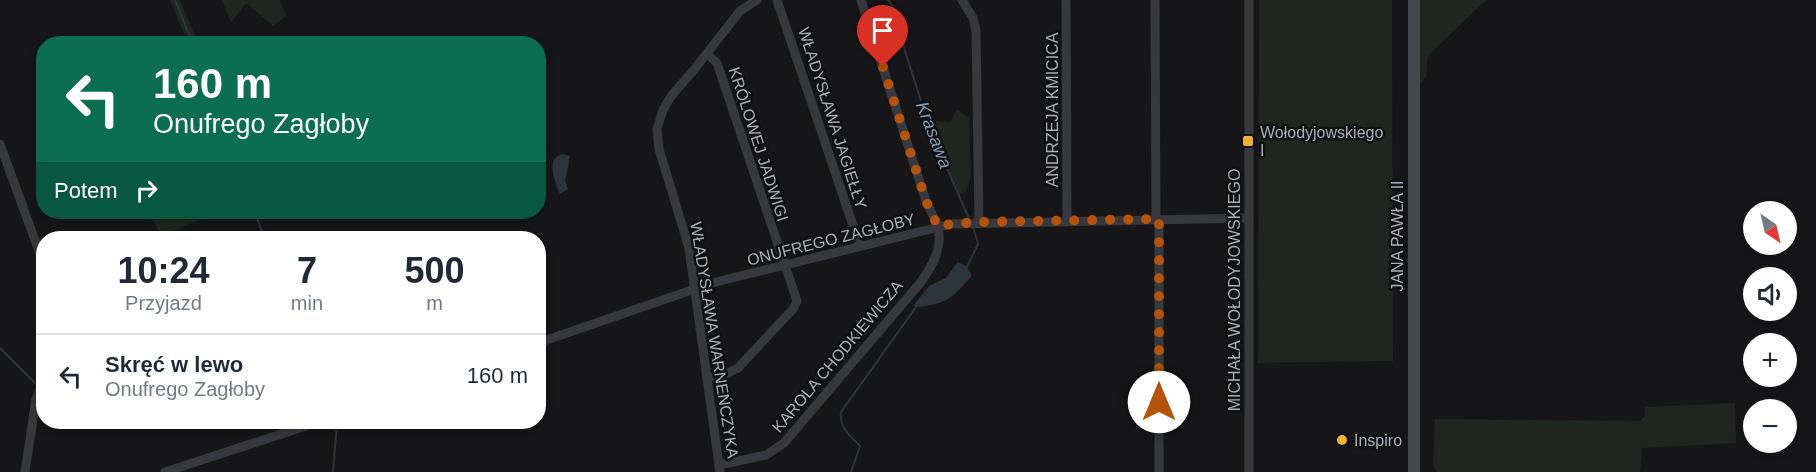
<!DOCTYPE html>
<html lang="pl">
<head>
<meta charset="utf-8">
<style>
  body { margin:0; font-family:Helvetica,sans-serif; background:#f6f6f7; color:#1f2937; height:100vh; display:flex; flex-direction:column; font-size:22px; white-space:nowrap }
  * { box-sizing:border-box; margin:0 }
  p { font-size:20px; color:#747a83 }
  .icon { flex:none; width:33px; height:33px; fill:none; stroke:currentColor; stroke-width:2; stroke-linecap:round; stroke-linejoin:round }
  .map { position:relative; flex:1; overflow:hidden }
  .drawer { position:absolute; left:36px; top:231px; width:510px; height:198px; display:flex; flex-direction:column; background:#fff; border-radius:24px; box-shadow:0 3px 9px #0003 }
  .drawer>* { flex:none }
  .top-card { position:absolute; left:36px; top:36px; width:510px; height:183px; border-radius:24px; box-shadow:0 3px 9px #0003; background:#0b6e4f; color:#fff; overflow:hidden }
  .needle { width:39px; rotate:146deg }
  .controls { position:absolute; left:1743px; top:201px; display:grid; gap:12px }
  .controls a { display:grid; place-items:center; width:54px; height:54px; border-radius:50%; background:#fff; box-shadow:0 3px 9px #0003; font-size:30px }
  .pin { position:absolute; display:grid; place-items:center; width:51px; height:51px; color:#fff; margin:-62px -26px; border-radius:50% 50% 50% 0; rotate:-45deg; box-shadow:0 0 6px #0007 }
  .pin .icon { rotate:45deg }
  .me { position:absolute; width:66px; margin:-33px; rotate:0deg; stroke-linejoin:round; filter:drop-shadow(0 0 4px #0008) }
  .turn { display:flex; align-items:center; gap:21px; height:126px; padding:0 18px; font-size:27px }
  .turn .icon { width:78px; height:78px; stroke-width:2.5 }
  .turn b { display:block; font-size:42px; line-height:51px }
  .then { display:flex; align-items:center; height:57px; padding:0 18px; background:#0003; gap:12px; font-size:22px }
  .eta { display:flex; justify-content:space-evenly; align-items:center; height:102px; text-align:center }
  .eta b { font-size:36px; font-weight:600; line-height:42px }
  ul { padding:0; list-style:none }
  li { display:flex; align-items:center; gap:18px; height:84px; padding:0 18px; border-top:2px solid #e0e1e3 }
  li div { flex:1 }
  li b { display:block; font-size:22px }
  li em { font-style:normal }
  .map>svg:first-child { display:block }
  .green { fill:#1e261f }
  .water { fill:#2c353c }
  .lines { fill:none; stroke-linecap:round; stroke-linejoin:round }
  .stream { stroke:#2c353c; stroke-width:2 }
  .minor { stroke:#37383d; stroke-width:9 }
  .secondary { stroke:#45474d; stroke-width:12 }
  .route { stroke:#b45309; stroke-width:10; stroke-dasharray:0 18 }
  .poi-dot { fill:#f2b134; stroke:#111113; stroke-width:2 }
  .labels { text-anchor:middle; stroke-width:5; stroke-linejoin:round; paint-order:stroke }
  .street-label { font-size:16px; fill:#a8adb8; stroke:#111113 }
  .poi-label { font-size:16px; fill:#a8adb8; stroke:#111113; text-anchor:start }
  .water-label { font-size:18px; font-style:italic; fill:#7f9bb3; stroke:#111113 }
</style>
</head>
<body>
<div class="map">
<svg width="1816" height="472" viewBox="0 0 1816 472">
  <rect width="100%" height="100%" fill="#161618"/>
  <g class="green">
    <path d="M 170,0 L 180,0 L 198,43 L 188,43 Z"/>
    <path d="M 222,0 L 280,0 L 286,16 L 273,26 L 246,3 L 231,23 Z"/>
    <path d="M 1259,0 L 1392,0 L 1393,361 L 1258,363 Z"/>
    <path d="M 1420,0 L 1486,0 L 1428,56 L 1426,77 L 1417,87 L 1417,46 Z"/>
    <path d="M 957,109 L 969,118 L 971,176 L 966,192 L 959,195 L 943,161 L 934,155 L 924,125 L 935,121 L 951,122 Z"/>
    <path d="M 152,212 L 199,212 L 202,219 L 159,236 Z"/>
    <path d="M 1735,403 L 1736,443 L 1642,448 L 1640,472 L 1437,472 L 1433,466 L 1435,419 L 1639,421 L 1645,416 L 1645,407 Z"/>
  </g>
  <g class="water">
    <path d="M 562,154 L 570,156 L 565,181 L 568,189 L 560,194 C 556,182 544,160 562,154 Z"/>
    <path d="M 958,262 L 967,267 L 972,276 C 950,299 948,304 916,307 L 913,306 L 929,286 L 946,278 Z"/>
  </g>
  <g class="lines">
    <g class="stream">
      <path d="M 175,0 L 193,44"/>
      <path d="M 888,0 L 897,13 L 898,29 L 930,129 L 970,221"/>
      <path d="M 255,212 L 264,238"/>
      <path d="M 967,267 L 978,244 L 973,226"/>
      <path d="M 0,348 L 38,386"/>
      <path d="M 333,472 L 337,422"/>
      <path d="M 851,472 L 860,446 C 849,435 839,427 841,412 L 916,307"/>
    </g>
    <g class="minor">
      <path d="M 777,0 L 860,246"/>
      <path d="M 962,0 L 973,18 L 976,31 L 979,222"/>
      <path d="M 1066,0 L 1067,221"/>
      <path d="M 1155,0 L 1156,219"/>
      <path d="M 1249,0 L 1249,472"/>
      <path d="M 0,144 L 44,265"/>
      <path d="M 1159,219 L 1159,472"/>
      <path d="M 538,343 L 712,283 L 951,224 L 1248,218"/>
      <path d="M 707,378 L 728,373 L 738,368 L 793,309 L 797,301 L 717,63 L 707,54"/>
      <path d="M 719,465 L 766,455 L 784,443 L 921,282 C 932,266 943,248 938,228 C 936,219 930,211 926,201 L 861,0"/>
      <path d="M 25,472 L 36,399 L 44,380"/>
      <path d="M 165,472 L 318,422"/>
      <path d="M 720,472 L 689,248 L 659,149 L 657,129 L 663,110 L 671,96 L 693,71 L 740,11 L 757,0"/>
    </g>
    <path class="secondary" d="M 1414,0 L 1414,472"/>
  </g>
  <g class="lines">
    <path class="route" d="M 883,67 L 926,201 L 938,227 L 951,224 L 979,222 L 1159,219 L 1159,402"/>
  </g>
  <g class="poi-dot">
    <rect x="1242" y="135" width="12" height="12" rx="3"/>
    <circle cx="1342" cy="440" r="6"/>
  </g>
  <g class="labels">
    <g class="street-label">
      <text transform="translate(1052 110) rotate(-90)" y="6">ANDRZEJA KMICICA</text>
      <text transform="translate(833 118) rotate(72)" y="6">WŁADYSŁAWA JAGIEŁŁY</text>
      <text transform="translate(759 144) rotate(72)" y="6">KRÓLOWEJ JADWIGI</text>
      <text transform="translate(1397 236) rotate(-90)" y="6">JANA PAWŁA II</text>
      <text transform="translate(831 239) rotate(-14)" y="6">ONUFREGO ZAGŁOBY</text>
      <text transform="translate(1234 290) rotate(-90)" y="6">MICHAŁA WOŁODYJOWSKIEGO</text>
      <text transform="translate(715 340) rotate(81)" y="6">WŁADYSŁAWA WARNEŃCZYKA</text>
      <text transform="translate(837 356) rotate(-50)" y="6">KAROLA CHODKIEWICZA</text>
    </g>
    <g class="poi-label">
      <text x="1260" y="138">Wołodyjowskiego<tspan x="1260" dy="18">I</tspan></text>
      <text x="1354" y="446">Inspiro</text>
    </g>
    <g class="water-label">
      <text transform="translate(934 135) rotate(69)" y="6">Krasawa</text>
    </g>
  </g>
</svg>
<div class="controls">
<a><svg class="needle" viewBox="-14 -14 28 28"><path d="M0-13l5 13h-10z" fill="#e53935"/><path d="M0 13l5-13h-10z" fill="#747a83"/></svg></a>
<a><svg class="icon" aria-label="sound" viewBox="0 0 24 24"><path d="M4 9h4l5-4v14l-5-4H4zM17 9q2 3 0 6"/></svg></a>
<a>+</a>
<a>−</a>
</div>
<div class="pin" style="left:883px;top:67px;background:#d93025"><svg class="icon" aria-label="arrive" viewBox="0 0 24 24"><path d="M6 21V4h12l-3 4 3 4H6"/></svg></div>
<svg class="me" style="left:1159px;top:402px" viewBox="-20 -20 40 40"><circle r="19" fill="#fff"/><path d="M0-13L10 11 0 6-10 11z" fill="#b45309"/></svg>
<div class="top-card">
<div class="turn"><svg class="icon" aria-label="left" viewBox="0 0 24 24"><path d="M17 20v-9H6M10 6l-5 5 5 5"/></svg><div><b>160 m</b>Onufrego Zagłoby</div></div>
<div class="then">Potem<svg class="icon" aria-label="right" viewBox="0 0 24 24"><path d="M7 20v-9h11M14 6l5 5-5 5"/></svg></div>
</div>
<section class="drawer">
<div class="eta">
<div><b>10:24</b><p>Przyjazd</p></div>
<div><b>7</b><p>min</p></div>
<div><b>500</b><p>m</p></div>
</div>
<ul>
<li><svg class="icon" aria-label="left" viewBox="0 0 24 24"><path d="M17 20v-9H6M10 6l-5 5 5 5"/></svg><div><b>Skręć w lewo</b><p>Onufrego Zagłoby</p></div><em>160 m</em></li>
</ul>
</section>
</div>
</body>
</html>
